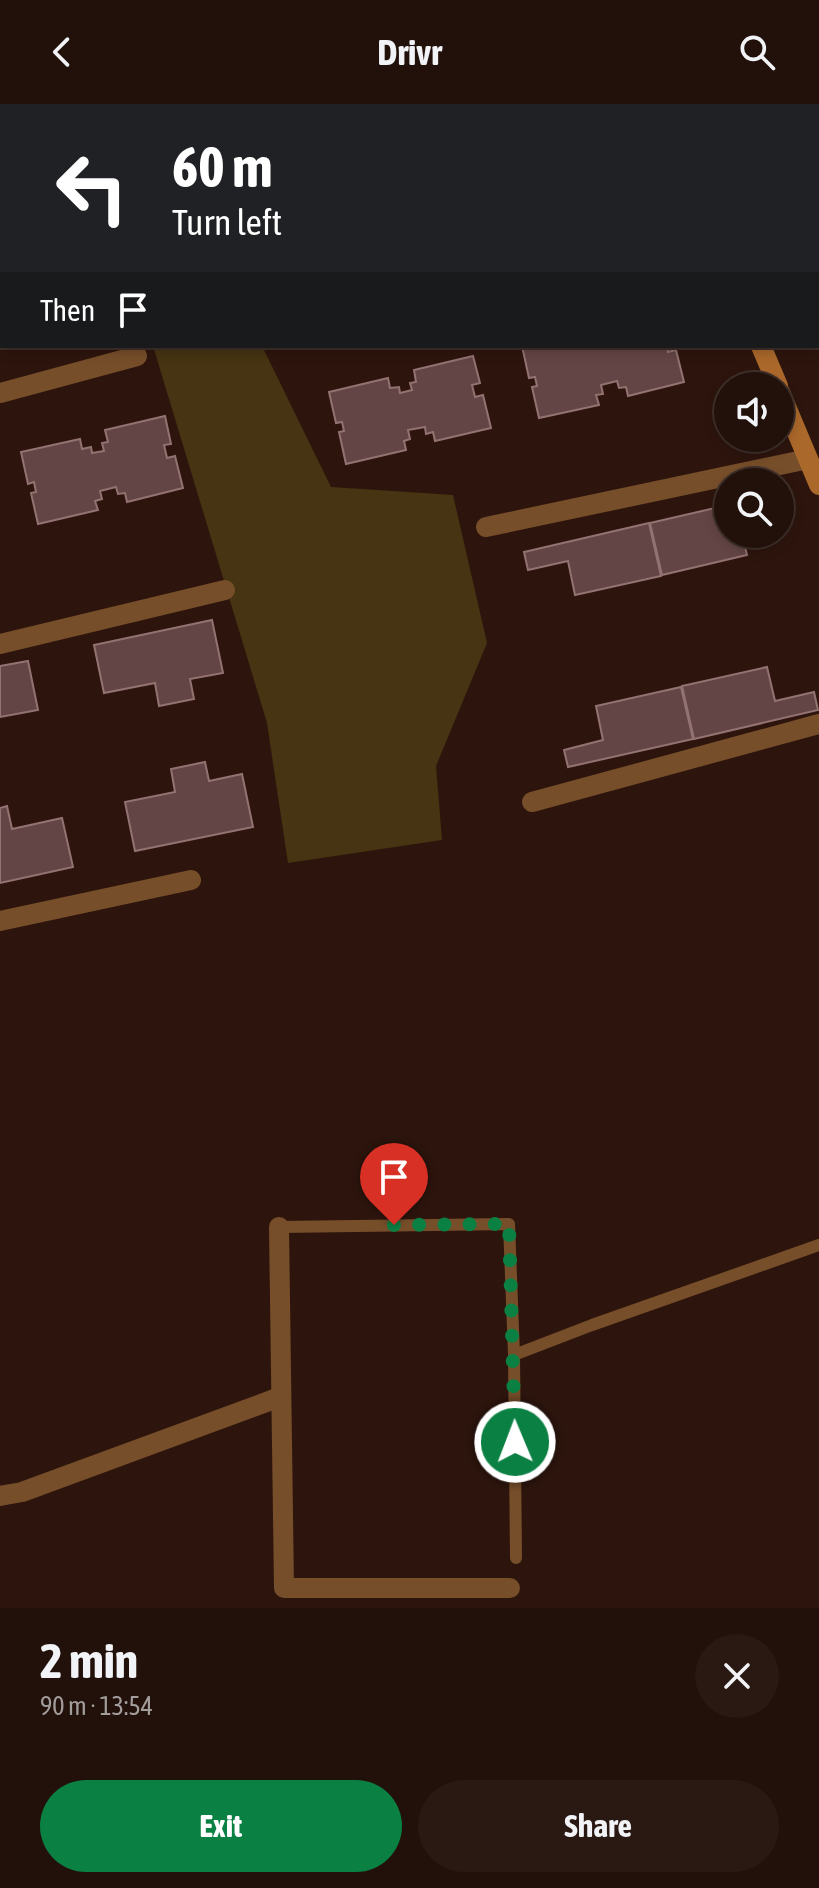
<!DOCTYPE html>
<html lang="en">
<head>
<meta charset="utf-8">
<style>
  body { margin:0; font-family:"Asap Condensed",sans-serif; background:#2a1913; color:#f1f3f6; height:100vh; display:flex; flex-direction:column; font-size:30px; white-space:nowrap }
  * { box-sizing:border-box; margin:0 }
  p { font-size:26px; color:#a29d9c }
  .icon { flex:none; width:44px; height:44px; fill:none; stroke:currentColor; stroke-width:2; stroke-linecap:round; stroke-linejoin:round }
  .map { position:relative; height:1504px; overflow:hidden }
  .panel { display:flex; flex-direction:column; background:#22100a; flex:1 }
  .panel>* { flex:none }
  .banner { position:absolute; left:0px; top:0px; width:820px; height:244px; box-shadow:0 4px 12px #0003,0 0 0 2px #3f302b; background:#202124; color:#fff; overflow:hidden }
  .controls { position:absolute; left:714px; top:268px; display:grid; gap:16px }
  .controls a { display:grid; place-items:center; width:80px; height:80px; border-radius:50%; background:#22100a; box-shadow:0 4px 12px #0003,0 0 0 2px #3f302b; font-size:40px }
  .pin { position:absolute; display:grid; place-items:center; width:68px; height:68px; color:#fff; margin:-82px -34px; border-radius:50% 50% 50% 0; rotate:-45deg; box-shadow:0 0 8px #0007 }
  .pin .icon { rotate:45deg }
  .me { position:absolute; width:88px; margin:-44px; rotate:359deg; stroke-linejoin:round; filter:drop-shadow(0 0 6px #0008) }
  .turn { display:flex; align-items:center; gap:28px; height:168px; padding:0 40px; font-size:36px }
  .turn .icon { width:104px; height:104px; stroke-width:2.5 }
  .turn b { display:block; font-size:56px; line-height:68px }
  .then { display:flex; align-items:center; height:76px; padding:0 40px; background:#0003; gap:16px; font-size:30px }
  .round { display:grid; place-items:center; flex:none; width:84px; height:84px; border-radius:42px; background:#2a1913 }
  .headline { display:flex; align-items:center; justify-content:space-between; height:136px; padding:0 40px }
  h1 { font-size:48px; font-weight:700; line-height:60px }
  .cta { display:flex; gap:16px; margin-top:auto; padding:16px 40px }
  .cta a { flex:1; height:92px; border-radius:48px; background:#0b8043; color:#fff; font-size:32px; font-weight:700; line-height:92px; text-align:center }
  .cta a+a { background:#2a1913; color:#f1f3f6 }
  header { display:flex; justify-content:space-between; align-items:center; height:104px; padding:0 40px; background:#22100a; font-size:36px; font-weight:700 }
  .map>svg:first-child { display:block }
  .green { fill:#463412 }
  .building { fill:#644545; stroke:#937272; stroke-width:2 }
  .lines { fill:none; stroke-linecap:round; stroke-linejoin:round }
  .lane { stroke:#774e2a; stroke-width:12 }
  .street { stroke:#774e2a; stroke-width:20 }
  .secondary { stroke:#ab682b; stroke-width:20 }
  .route { stroke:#0b8043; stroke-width:14; stroke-dasharray:0 25.2 }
</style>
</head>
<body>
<header><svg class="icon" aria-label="back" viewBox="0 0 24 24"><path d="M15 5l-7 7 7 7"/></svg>Drivr<svg class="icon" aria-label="search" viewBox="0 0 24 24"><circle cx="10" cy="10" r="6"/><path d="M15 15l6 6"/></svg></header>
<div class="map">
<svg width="819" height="1504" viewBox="0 0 819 1504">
  <rect width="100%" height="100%" fill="#2d150d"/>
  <path class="green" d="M 153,242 L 262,242 L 331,383 L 453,391 L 487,539 L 436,662 L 442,736 L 288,759 L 267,619 Z"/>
  <g class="building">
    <path d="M 522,242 L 667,242 L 668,248 L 676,246 L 684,278 L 628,292 L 626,283 L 619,284 L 617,277 L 601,281 L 603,290 L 596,291 L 599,301 L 539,314 L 532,283 L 537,282 L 535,273 L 529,274 Z"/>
    <path d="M 473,252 L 480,279 L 472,281 L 475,293 L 483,291 L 491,324 L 435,337 L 433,328 L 426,330 L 425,323 L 408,326 L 410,335 L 404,337 L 406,346 L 346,360 L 339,328 L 344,327 L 342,318 L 336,319 L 329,288 L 388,274 L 390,284 L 399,283 L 400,289 L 412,286 L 410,279 L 416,278 L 414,266 Z"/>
    <path d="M 165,312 L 171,340 L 164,341 L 167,354 L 175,352 L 183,384 L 127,398 L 125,389 L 118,390 L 116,383 L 100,387 L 102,395 L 95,397 L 98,406 L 38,420 L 31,389 L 36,388 L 34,378 L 28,380 L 21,348 L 80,335 L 82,345 L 91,343 L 92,349 L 104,347 L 102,339 L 108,338 L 105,326 Z"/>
    <path d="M 728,401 L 728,430 L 742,430 L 747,451 L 662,471 L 650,419 Z"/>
    <path d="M 649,419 L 661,472 L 575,491 L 568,457 L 528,466 L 524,448 Z"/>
    <path d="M 212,516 L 223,569 L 190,575 L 194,595 L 159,602 L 155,579 L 104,589 L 94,541 Z"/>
    <path d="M 28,557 L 38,606 L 0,613 L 0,562 Z"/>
    <path d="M 767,563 L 775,597 L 814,588 L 818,606 L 694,635 L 682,582 Z"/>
    <path d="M 681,583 L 693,635 L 568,663 L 564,646 L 603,636 L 596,602 Z"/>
    <path d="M 205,658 L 209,677 L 242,670 L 253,723 L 135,747 L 125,698 L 175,688 L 171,665 Z"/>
    <path d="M 7,702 L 12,725 L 62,714 L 73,763 L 0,779 L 0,704 Z"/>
  </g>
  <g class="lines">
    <g class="lane">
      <path d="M 279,1123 L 509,1120 L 514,1251 L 592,1221 L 819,1141"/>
      <path d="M 514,1251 L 516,1454"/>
    </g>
    <g class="street">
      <path d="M 0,289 L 137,252"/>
      <path d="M 486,423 L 808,355"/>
      <path d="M 0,540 L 225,486"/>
      <path d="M 532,698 L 819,620"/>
      <path d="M 0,817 L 191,776"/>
      <path d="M 279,1123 L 284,1484 L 510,1484"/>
      <path d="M 0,1392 L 22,1388 L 280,1293"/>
    </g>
    <g class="secondary">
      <path d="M 654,0 L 655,2"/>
      <path d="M 522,2 L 531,0"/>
      <path d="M 0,117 L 2,117"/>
      <path d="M 761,242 L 778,282"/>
      <path d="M 780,288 L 819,381"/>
    </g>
  </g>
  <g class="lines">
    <path class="route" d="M 394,1121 L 509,1120 L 515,1338"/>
  </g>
</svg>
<div class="controls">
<a><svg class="icon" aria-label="sound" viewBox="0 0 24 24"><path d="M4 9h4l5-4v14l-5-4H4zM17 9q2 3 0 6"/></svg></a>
<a><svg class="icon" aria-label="search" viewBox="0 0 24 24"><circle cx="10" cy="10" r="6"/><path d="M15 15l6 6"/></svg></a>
</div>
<div class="pin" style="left:394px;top:1121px;background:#d93025"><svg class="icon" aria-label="arrive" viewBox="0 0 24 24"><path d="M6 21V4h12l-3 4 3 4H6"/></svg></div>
<svg class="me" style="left:515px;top:1338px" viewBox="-20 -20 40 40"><circle r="17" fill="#0b8043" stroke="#fff" stroke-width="3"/><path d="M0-11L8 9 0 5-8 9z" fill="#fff"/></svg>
<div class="banner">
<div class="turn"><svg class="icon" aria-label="left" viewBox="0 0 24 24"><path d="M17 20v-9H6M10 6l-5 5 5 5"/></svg><div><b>60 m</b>Turn left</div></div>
<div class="then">Then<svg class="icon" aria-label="arrive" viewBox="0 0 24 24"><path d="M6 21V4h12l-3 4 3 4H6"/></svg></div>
</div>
</div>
<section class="panel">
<div class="headline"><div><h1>2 min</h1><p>90 m · 13:54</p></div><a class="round"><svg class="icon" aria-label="close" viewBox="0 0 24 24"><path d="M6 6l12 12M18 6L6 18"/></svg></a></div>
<div class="cta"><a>Exit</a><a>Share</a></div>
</section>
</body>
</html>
